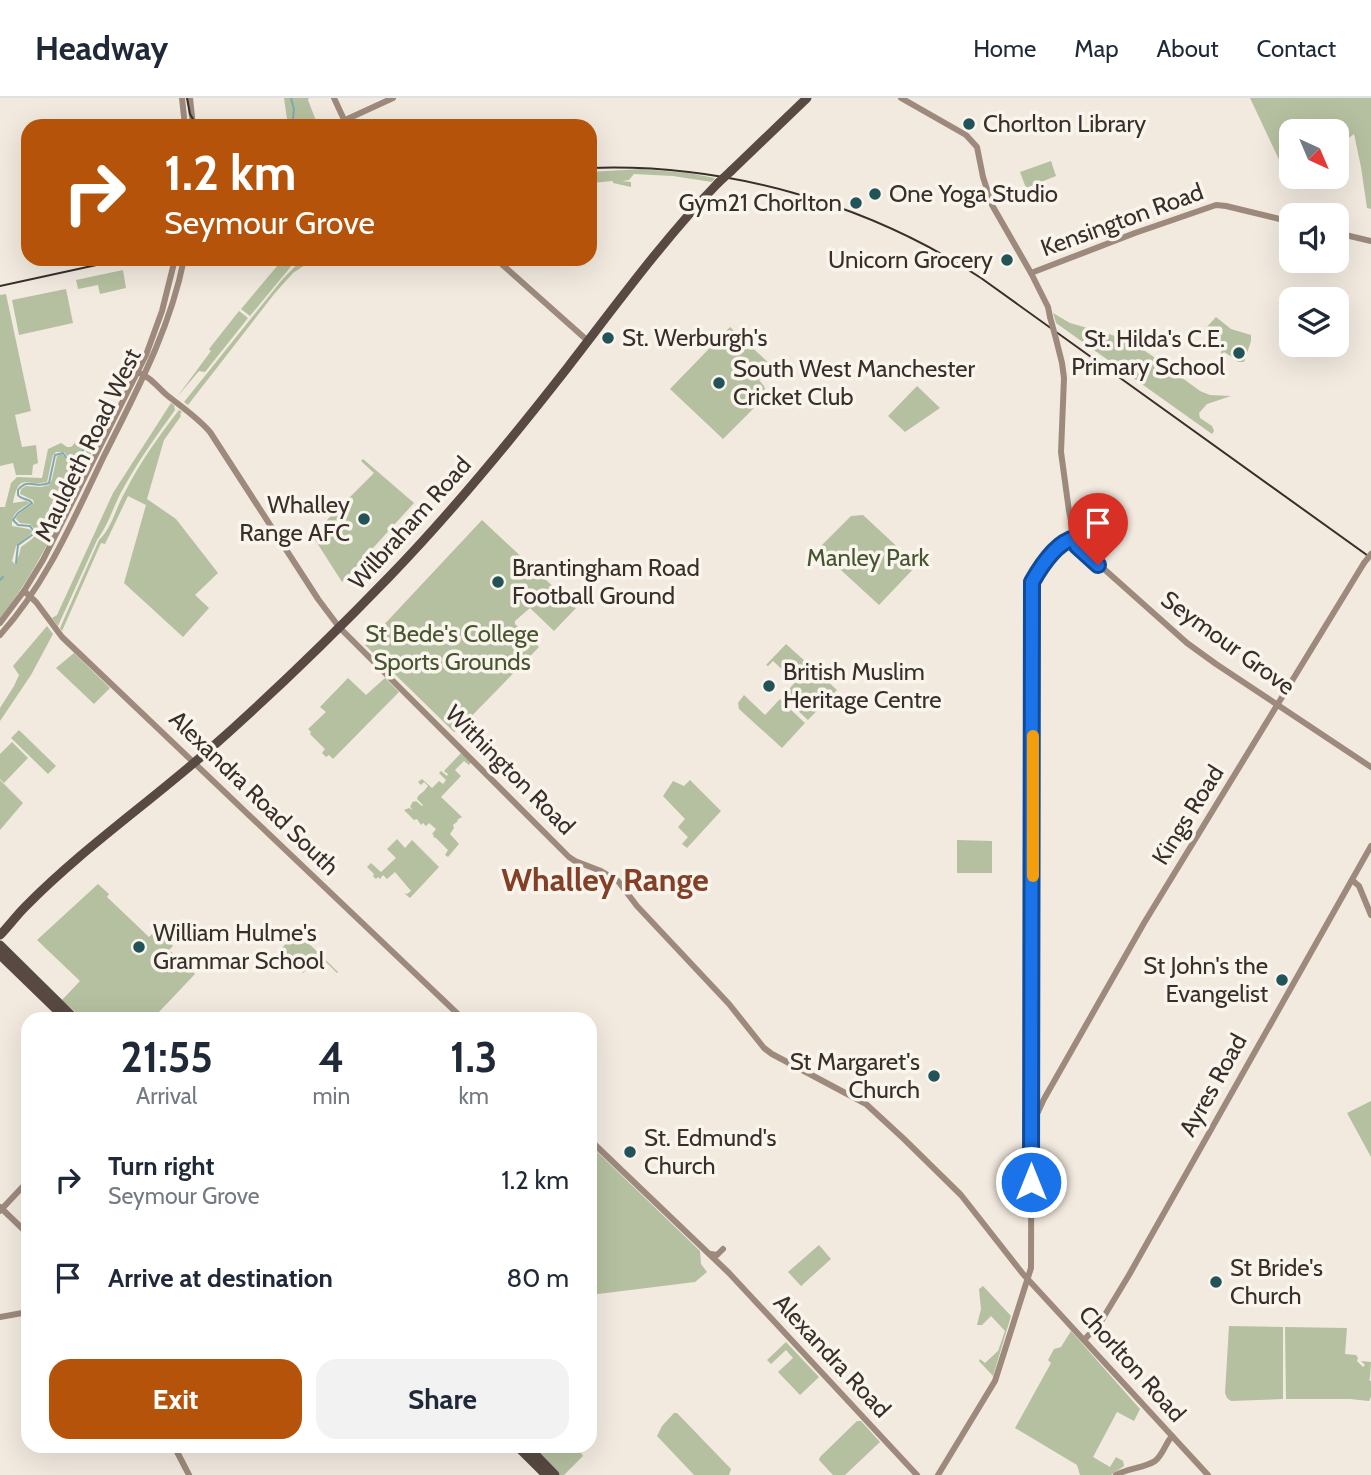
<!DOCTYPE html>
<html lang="en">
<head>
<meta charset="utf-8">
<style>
  body { margin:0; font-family:Cabin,sans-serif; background:#f2f2f3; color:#1f2937; height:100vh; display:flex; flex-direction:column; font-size:26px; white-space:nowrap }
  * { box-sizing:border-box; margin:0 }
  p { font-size:23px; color:#747a83 }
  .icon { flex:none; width:38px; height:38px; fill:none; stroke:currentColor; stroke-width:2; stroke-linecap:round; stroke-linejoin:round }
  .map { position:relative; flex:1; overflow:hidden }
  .details { position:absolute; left:21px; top:914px; width:576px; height:441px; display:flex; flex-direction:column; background:#fff; border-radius:21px; box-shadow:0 7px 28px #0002 }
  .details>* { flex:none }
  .top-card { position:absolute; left:21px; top:21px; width:576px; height:147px; border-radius:21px; box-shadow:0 7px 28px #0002; background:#b45309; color:#fff; overflow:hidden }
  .needle { width:46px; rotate:136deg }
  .fabs { position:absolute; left:1279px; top:21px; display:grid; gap:14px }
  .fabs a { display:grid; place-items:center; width:70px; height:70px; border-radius:14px; background:#fff; box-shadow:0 7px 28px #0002; font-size:35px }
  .pin { position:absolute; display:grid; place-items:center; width:60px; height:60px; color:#fff; margin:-72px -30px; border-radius:50% 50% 50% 0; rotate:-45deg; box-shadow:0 0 7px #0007 }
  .pin .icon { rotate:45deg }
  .me { position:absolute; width:77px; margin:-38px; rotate:0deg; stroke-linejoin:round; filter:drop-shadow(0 0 5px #0008) }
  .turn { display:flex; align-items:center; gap:24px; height:147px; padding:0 28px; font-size:32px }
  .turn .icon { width:91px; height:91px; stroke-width:2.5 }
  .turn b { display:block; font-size:49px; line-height:60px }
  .eta { display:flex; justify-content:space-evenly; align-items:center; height:119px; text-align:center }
  .eta b { font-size:42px; font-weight:700; line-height:49px }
  .cta { display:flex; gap:14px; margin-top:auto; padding:14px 28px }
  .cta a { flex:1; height:80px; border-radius:21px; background:#b45309; color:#fff; font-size:28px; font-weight:700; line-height:80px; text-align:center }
  .cta a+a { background:#f2f2f3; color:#1f2937 }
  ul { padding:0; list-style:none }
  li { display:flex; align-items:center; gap:21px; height:98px; padding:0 28px }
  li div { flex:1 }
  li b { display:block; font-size:26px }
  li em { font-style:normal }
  header { display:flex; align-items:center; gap:42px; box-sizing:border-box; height:98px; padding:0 35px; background:#fff; border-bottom:2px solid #e0e1e3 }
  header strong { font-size:33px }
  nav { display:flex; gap:38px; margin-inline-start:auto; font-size:24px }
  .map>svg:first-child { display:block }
  .green { fill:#b5c0a0 }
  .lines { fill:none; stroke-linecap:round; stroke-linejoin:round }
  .stream { stroke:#80aaae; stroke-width:2 }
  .secondary { stroke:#9d8a7d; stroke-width:6 }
  .highway { stroke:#584942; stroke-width:9 }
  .tram { stroke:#382f2a; stroke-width:2 }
  .secondary-bridge { stroke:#9d8a7d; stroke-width:6 }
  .highway-bridge { stroke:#584942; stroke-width:9 }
  .route-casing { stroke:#114b97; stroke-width:18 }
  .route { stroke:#1a73e8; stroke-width:12 }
  .slow { stroke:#f59e0b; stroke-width:12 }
  .poi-dot { fill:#215358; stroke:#f9f4ec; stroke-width:2.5 }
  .labels { text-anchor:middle; stroke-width:7; stroke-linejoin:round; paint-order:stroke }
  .poi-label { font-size:24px; fill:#382f2a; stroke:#f9f4ec; text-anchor:start }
  .street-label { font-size:24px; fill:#382f2a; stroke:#f9f4ec }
  .park-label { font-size:24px; fill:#46552f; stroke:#f9f4ec }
  .district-label { font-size:32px; font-weight:bold; fill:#834027; stroke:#f9f4ec }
</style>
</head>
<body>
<header>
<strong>Headway</strong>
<nav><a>Home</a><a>Map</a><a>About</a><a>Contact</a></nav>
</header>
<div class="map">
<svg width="1371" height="1377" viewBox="0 0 1371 1377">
  <rect width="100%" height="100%" fill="#f2eadf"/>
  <g class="green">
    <path d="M 284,0 L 309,0 L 308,2 L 318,28 L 288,28 Z"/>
    <path d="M 1250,0 L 1371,0 L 1371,111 L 1367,110 L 1361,69 L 1354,36 L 1337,49 L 1337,33 L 1292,33 L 1292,79 L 1301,79 L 1291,87 Z"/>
    <path d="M 1051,63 L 1056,78 L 1026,90 L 1020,74 Z"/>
    <path d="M 641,71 L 688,75 L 715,80 L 712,84 L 673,78 L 634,76 L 629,82 L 622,83 L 631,84 L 631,89 L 613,85 L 613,83 L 590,85 L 590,74 Z"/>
    <path d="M 283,161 L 288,161 L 293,166 L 250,218 L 241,211 Z"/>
    <path d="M 302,161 L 314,161 L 293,175 L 275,195 L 188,307 L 184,304 L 281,183 Z"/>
    <path d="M 123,172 L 126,190 L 100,196 L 98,187 L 78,191 L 76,182 Z"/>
    <path d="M 66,191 L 73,225 L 19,237 L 12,202 Z"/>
    <path d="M 6,196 L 31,313 L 15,317 L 22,349 L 36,347 L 38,365 L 33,367 L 32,377 L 16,377 L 13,365 L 0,368 L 0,197 Z"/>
    <path d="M 239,213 L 248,220 L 205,274 L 199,273 L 177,299 L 211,253 L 209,251 Z"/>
    <path d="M 1053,215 L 1070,225 L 1112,237 L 1133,245 L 1151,257 L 1200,293 L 1210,297 L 1231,298 L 1207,306 L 1199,315 L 1200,320 L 1212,328 L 1214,333 L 1212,336 L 1056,225 Z"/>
    <path d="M 1216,219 L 1231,231 L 1251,237 L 1251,243 L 1244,264 L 1238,264 L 1234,260 L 1224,254 L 1219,259 L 1222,252 L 1205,231 Z"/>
    <path d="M 730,229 L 772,268 L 759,282 L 764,288 L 767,297 L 723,341 L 670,291 Z"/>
    <path d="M 917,288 L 940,310 L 905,334 L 888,318 Z"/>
    <path d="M 171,305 L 174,307 L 175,312 C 157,337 139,362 124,389 C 114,406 109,426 97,442 L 58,528 L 52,520 L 57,517 L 113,395 Z"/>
    <path d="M 179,312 L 182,314 L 180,316 L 181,318 L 164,342 L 147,401 L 176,421 L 218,475 L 195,497 L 209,510 L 183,539 L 124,485 L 146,407 L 128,398 L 105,446 L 101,445 L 62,533 L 60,530 L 99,442 C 112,430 116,409 125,394 C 140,364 159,338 179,312 Z"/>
    <path d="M 89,337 C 88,347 79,359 70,362 L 64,354 L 56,354 L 53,357 L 47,384 C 26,389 19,373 13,405 L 26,403 L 30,405 C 20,411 11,415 12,428 L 29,431 L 32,433 L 31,436 L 16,448 L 12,463 L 15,466 L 19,457 L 21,449 L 32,441 L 37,435 L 30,426 L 20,425 L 16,421 C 18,414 28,410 34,405 L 33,402 L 20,396 L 21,391 L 26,388 L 41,389 L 49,387 L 52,381 L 57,358 L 62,356 L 71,366 L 85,355 L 96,339 L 99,340 C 68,401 43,467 0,520 L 0,409 L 5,409 L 11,385 L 17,379 L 42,380 L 48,351 L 61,345 L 67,349 L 71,349 L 80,340 Z"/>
    <path d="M 363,361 L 414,405 L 342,484 L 312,437 L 374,375 L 361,363 Z"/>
    <path d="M 863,417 L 917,467 L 879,507 L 818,451 L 851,418 Z"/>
    <path d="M 482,422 L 576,510 L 554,533 L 530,510 L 515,523 L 515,526 L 539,549 L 458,632 L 454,634 L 365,547 Z"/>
    <path d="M 47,528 L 53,536 L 31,577 L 0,623 L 0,610 L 14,588 L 19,577 L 13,568 Z"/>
    <path d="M 786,546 L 837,592 L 808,622 L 794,609 L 796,606 L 789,600 L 787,602 L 783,598 L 798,581 L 790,573 L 787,576 L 773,563 L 768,568 L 766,567 Z"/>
    <path d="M 74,555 L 110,590 L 94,606 L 56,570 Z"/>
    <path d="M 348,580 L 366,597 L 385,580 L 399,594 L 333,661 L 329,657 L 326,659 L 322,655 L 325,651 L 310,636 L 311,634 L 308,631 L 326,614 L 320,609 Z"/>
    <path d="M 744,597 L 765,617 L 780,601 L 784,605 L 782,608 L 788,614 L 791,612 L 805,625 L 782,650 L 739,611 L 738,605 Z"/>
    <path d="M 19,632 L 56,668 L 48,676 L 11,640 Z"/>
    <path d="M 12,644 L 28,660 L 4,685 L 0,681 L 0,656 Z"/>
    <path d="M 461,655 L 471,664 L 469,667 L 464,663 L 455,672 L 461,678 L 441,699 L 462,719 L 457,722 L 458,723 L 453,727 L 454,730 L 450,736 L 459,746 L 448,759 L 445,757 L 448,752 L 436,740 L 433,739 L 434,737 L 432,736 L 436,731 L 429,725 L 426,728 L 423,725 L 421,727 L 417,721 L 414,722 L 404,712 L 409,710 L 413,712 L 410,709 L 413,703 L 414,704 L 416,703 L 422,708 L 423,707 L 417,701 L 418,698 L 424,693 L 428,688 L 424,684 L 421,687 L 418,684 L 422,681 L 432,690 L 439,683 L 443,686 L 446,682 L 439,675 L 441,673 L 447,678 L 448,676 L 444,673 Z"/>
    <path d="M 0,682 L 23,705 L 0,732 Z"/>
    <path d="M 690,682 L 721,713 L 687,750 L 682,746 L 688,739 L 678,729 L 685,721 L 663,698 L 673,683 L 684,688 Z"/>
    <path d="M 397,741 L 405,750 L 412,742 L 439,769 L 410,800 L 404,795 L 407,796 L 411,793 L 395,774 L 387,781 L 383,777 L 380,781 L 378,779 L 376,781 L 373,778 L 374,776 L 367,769 L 371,765 L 381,774 L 396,760 L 387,751 Z"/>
    <path d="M 957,742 L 992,743 L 992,775 L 957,775 Z"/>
    <path d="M 98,786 L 109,796 L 107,799 L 149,839 L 156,832 L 173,848 L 169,852 L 195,876 L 158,915 L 162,920 L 82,920 L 62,902 L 80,883 L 37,842 Z"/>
    <path d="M 297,834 L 338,874 L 337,875 L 320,858 L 303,875 L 280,852 Z"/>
    <path d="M 1371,1003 L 1371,1059 L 1347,1015 Z"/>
    <path d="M 590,1047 L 700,1153 L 701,1166 L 707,1174 L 695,1184 L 590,1197 Z"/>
    <path d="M 819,1147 L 831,1161 L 801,1188 L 788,1174 Z"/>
    <path d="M 983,1188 L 1011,1218 L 993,1278 L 979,1263 L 980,1261 L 985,1265 L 998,1253 L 1005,1233 L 991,1218 L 982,1227 L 977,1227 L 981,1211 L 979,1191 Z"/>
    <path d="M 1229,1228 L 1283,1229 L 1283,1301 L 1231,1303 L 1227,1300 L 1225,1295 Z"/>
    <path d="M 1285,1229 L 1347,1230 L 1345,1256 L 1356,1257 L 1358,1260 L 1357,1263 L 1363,1269 L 1365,1267 L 1361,1263 L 1371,1264 L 1370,1280 L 1369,1282 L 1371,1283 L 1371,1299 L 1369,1303 L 1350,1301 L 1286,1301 Z"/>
    <path d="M 1071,1233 L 1140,1311 L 1134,1323 L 1117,1314 L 1093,1359 L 1110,1369 L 1116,1359 L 1123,1363 L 1124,1368 L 1111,1377 L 1080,1377 L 1077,1367 L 1015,1330 L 1051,1265 L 1048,1262 L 1054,1251 L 1061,1249 Z"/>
    <path d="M 786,1244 L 819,1279 L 800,1297 L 778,1274 L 793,1260 L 786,1252 L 771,1266 L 767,1262 Z"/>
    <path d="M 674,1315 L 677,1315 L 731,1371 L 729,1377 L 694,1377 L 657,1338 L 662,1328 Z"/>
    <path d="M 857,1323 L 861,1323 L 880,1344 L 845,1377 L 833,1377 L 819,1362 L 820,1359 Z"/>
    <path d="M 537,1348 L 576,1348 L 583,1358 L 564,1377 L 560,1377 L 536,1351 Z"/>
  </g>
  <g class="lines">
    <g class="stream">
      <path d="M 291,0 L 294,11 L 292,28"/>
      <path d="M 16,465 L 18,447 L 32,437 L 34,434 L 30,428 L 18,427 L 13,422 L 18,415 L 32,405 C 28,400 21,402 18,397 L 18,392 C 28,379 35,391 49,385 L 55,357 L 63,355 L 70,365 L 75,362 L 89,345"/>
      <path d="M 0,482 L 3,479"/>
    </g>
    <g class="secondary">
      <path d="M 182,0 L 185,28"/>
      <path d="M 190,0 L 193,28"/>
      <path d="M 334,0 L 347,28"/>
      <path d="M 901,0 L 966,37 L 977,49 L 983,79 L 992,107 L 1031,175 L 1048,209 L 1050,219"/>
      <path d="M 343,23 L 393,0"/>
      <path d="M 1337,135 L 1371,143"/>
      <path d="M 496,161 L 588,243"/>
      <path d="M 1031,175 L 1135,135 L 1216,107 L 1226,108 L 1292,124"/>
      <path d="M 1056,241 L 1062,265 L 1064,280 L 1061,354 L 1069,413 L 1076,446 L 1187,545 L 1216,566 L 1371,669"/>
      <path d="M 137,274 C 151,279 157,289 168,298 C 183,310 198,320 210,334 L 318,501 L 339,529 L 569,759 L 575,763 L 601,773 L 618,783 L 637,808 L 729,906 L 764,950 L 772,956 L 866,1006 L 904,1041 L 961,1097 L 1023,1176 L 1208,1377"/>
      <path d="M 24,493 L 36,504 L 62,539 L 462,920"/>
      <path d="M 0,525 L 24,493 L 43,462 L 146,257 L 162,213 L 175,161"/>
      <path d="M 0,537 C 47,485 74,420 104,358 C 136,294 170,232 184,161"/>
      <path d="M 1352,782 L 1359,788 L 1371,817"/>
      <path d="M 1031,1021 L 1037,1016 L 1044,1001 L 1144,825 L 1364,465"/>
      <path d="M 590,1042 L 729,1175 L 917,1377"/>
      <path d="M 0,1109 L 28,1136"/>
      <path d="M 0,1113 L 28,1083"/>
      <path d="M 711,1156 L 717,1157 L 723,1151"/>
      <path d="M 0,1219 L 28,1214"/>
      <path d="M 1084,1242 L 1100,1225 L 1129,1177 L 1371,748"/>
      <path d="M 174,1348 L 189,1377"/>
      <path d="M 938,1377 L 995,1283 L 1031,1170 L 1033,484 C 1041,468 1056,445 1074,441"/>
      <path d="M 1116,1377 C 1127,1370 1145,1370 1155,1363 C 1163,1357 1165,1346 1172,1338"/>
    </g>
    <g class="highway">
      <path d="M 731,73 L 807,0"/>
      <path d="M 0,837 C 9,828 16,818 25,809 C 79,754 143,709 202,658 C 267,601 329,541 389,479 C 453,413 511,342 568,269 C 616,207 663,142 718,85"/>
      <path d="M 0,847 L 74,920"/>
      <path d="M 0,857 L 65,920"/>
      <path d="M 517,1348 L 546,1377"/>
      <path d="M 527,1348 L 555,1377"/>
    </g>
    <g class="tram">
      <path d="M 187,0 L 190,16 L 197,28"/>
      <path d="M 590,70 C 726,65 867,105 981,180 L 1371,460"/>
      <path d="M 0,188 L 124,161"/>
    </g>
    <g class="secondary-bridge">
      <path d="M 1050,219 L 1056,241"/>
      <path d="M 1364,465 L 1371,456"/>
    </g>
    <path class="highway-bridge" d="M 718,85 L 731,73"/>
  </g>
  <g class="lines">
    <defs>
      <path id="route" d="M 1031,1084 L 1032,484 C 1041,468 1056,445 1074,440 L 1077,448 L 1098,467"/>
    </defs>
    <use href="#route" class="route-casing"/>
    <use href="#route" class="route"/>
    <path class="slow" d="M 1033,778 L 1033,638"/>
  </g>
  <g class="poi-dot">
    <circle cx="969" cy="26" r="7"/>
    <circle cx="875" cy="96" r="7"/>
    <circle cx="856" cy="105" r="7"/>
    <circle cx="1007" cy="162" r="7"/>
    <circle cx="608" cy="240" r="7"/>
    <circle cx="1239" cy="255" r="7"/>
    <circle cx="719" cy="285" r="7"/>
    <circle cx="364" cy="421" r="7"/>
    <circle cx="498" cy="484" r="7"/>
    <circle cx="769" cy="588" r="7"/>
    <circle cx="139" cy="849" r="7"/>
    <circle cx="1282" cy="882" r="7"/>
    <circle cx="934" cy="978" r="7"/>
    <circle cx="630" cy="1054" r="7"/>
    <circle cx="1216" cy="1184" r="7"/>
  </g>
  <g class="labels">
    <g class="poi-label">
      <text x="983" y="34">Chorlton Library</text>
      <text x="889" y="104">One Yoga Studio</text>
      <text x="842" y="113" text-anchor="end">Gym21 Chorlton</text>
      <text x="993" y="170" text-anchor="end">Unicorn Grocery</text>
      <text x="622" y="248">St. Werburgh's</text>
      <text x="1225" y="249" text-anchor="end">St. Hilda's C.E.<tspan x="1225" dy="28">Primary School</tspan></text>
      <text x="733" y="279">South West Manchester<tspan x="733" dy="28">Cricket Club</tspan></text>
      <text x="350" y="415" text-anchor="end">Whalley<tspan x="350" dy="28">Range AFC</tspan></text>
      <text x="512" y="478">Brantingham Road<tspan x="512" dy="28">Football Ground</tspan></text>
      <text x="783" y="582">British Muslim<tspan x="783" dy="28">Heritage Centre</tspan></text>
      <text x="153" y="843">William Hulme's<tspan x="153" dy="28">Grammar School</tspan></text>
      <text x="1268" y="876" text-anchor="end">St John's the<tspan x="1268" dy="28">Evangelist</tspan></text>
      <text x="920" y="972" text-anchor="end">St Margaret's<tspan x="920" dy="28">Church</tspan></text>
      <text x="644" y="1048">St. Edmund's<tspan x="644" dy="28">Church</tspan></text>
      <text x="1230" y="1178">St Bride's<tspan x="1230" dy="28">Church</tspan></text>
    </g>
    <g class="street-label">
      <text transform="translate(1122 122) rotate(-20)" y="8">Kensington Road</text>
      <text transform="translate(88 347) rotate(-64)" y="8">Mauldeth Road West</text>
      <text transform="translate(410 425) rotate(-48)" y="8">Wilbraham Road</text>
      <text transform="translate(1228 545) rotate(36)" y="8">Seymour Grove</text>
      <text transform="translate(510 672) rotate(45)" y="8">Withington Road</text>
      <text transform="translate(254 695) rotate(44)" y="8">Alexandra Road South</text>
      <text transform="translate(1188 717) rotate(-58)" y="8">Kings Road</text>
      <text transform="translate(1213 987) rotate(-61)" y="8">Ayres Road</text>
      <text transform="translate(832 1258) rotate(47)" y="8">Alexandra Road</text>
      <text transform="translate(1132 1266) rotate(48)" y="8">Chorlton Road</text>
    </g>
    <g class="park-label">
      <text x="868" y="468">Manley Park</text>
      <text x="452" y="544">St Bede's College<tspan x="452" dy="28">Sports Grounds</tspan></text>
    </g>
    <g class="district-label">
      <text x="605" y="793">Whalley Range</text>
    </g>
  </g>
</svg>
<div class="fabs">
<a><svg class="needle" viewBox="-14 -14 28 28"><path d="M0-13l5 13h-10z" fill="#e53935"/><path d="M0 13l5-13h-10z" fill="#747a83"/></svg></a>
<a><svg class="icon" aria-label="sound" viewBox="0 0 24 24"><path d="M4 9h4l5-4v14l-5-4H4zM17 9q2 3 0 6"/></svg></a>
<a><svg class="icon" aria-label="layers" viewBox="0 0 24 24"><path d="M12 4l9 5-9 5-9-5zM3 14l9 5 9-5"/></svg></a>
</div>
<div class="pin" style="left:1098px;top:467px;background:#d93025"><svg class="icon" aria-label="arrive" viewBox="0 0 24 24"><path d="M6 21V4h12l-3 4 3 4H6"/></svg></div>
<svg class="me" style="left:1031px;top:1084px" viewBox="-20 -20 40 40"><circle r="17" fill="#1a73e8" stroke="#fff" stroke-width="3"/><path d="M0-11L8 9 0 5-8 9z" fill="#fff"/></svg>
<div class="top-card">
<div class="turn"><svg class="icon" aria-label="right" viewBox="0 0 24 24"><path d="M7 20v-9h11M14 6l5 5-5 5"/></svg><div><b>1.2 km</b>Seymour Grove</div></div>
</div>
<section class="details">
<div class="eta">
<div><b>21:55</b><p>Arrival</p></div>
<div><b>4</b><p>min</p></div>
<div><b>1.3</b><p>km</p></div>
</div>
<ul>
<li><svg class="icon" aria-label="right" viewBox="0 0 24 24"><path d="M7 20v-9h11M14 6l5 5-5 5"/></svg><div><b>Turn right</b><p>Seymour Grove</p></div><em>1.2 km</em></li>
<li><svg class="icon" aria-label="arrive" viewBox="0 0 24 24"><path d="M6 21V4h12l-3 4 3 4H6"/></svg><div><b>Arrive at destination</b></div><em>80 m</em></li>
</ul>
<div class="cta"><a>Exit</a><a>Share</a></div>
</section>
</div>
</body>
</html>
